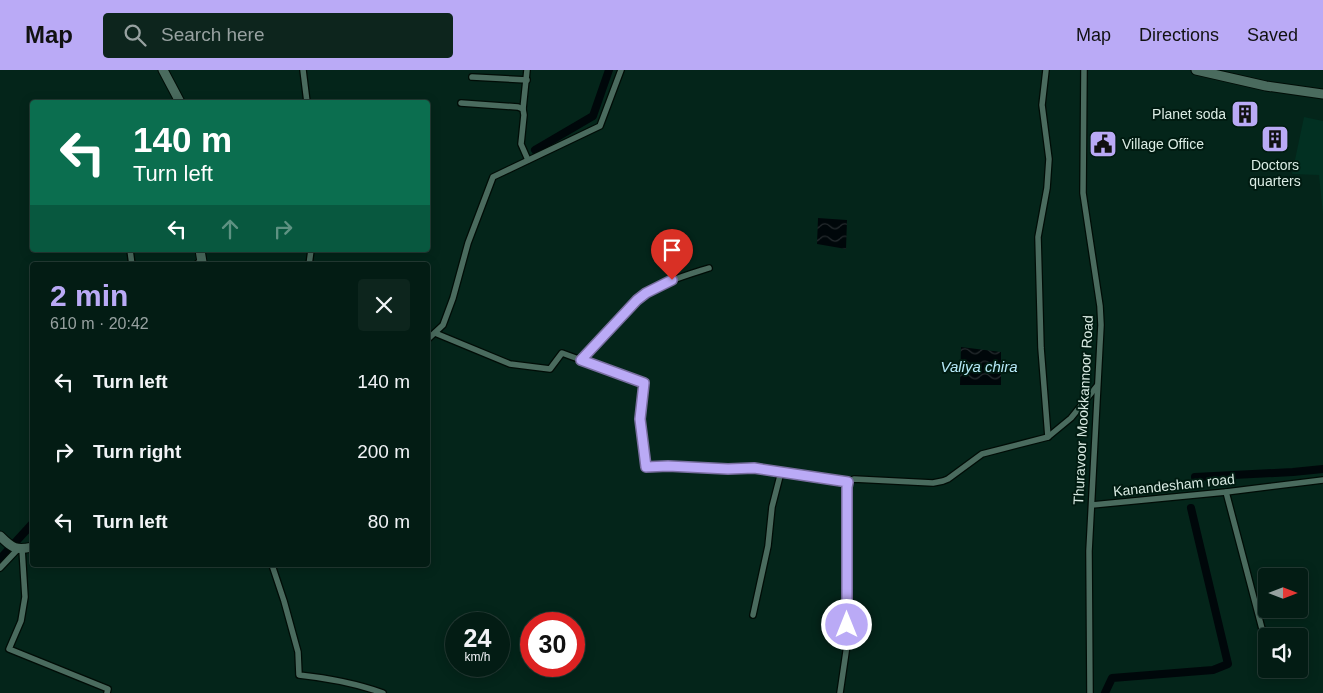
<!DOCTYPE html>
<html lang="en">
<head>
<meta charset="utf-8">
<style>
  body { margin:0; font-family:Helvetica,sans-serif; background:#0d251d; color:#f1f3f6; height:100vh; display:flex; flex-direction:column; font-size:19px; white-space:nowrap }
  * { box-sizing:border-box; margin:0 }
  p { font-size:16px; color:#97a1a0 }
  .icon { flex:none; width:28px; height:28px; fill:none; stroke:currentColor; stroke-width:2; stroke-linecap:round; stroke-linejoin:round }
  .map { position:relative; flex:1; overflow:hidden }
  .drawer { position:absolute; left:30px; top:192px; width:400px; height:305px; display:flex; flex-direction:column; background:#031c14; border-radius:5px; box-shadow:0 2px 12px #0003,0 0 0 1px #243a34 }
  .drawer>* { flex:none }
  .top-card { position:absolute; left:30px; top:30px; width:400px; height:152px; border-radius:5px; box-shadow:0 2px 12px #0003,0 0 0 1px #243a34; background:#0b6e4f; color:#fff; overflow:hidden }
  .needle { width:32px; rotate:90deg }
  .fabs { position:absolute; left:1258px; top:498px; display:grid; gap:10px }
  .fabs a { display:grid; place-items:center; width:50px; height:50px; border-radius:5px; background:#031c14; box-shadow:0 2px 12px #0003,0 0 0 1px #243a34; font-size:25px }
  .speed { position:absolute; left:445px; top:542px; display:flex; gap:10px; font-size:25px; font-weight:700; text-align:center }
  .speed>* { display:grid; place-content:center; width:65px; height:65px; border-radius:50%; background:#031c14; box-shadow:0 2px 12px #0003,0 0 0 1px #243a34; line-height:1 }
  .speed small { font-size:12px; font-weight:400 }
  .speed .limit { border:8px solid #d22; background:#fff; color:#111 }
  .pin { position:absolute; display:grid; place-items:center; width:42px; height:42px; color:#fff; margin:-51px -21px; border-radius:50% 50% 50% 0; rotate:-45deg; box-shadow:0 0 5px #0007 }
  .pin .icon { rotate:45deg }
  .me { position:absolute; width:55px; margin:-28px; rotate:0deg; stroke-linejoin:round; filter:drop-shadow(0 0 4px #0008) }
  .turn { display:flex; align-items:center; gap:18px; height:105px; padding:0 20px; font-size:22px }
  .turn .icon { width:65px; height:65px; stroke-width:2.5 }
  .turn b { display:block; font-size:35px; line-height:42px }
  .lanes { display:flex; align-items:center; height:48px; padding:0 20px; background:#0003; justify-content:center; gap:25px; direction:ltr }
  .lanes .off { opacity:.35 }
  .round { display:grid; place-items:center; flex:none; width:52px; height:52px; border-radius:5px; background:#0d251d }
  .headline { display:flex; align-items:center; justify-content:space-between; height:85px; padding:0 20px }
  h1 { font-size:30px; font-weight:700; line-height:38px; color:#baaaf6 }
  ul { padding:0; list-style:none }
  li { display:flex; align-items:center; gap:15px; height:70px; padding:0 20px }
  li div { flex:1 }
  li b { display:block; font-size:19px }
  li em { font-style:normal }
  header { display:flex; align-items:center; gap:30px; box-sizing:border-box; height:70px; padding:0 25px; background:#baaaf6; color:#111 }
  header strong { font-size:24px }
  nav { display:flex; gap:28px; margin-inline-start:auto; font-size:18px }
  .search { width:350px; height:45px; background:#0d251d; display:flex; align-items:center; gap:12px; box-sizing:border-box; padding:0 18px; border-radius:5px; color:#97a1a0; font-size:19px }
  .map>svg:first-child { display:block }
  .built { fill:#023022 }
  .water { fill:url(#water-waves) }
  .lines { fill:none; stroke-linecap:round; stroke-linejoin:round }
  .canal { stroke:#00070a; stroke-width:8 }
  .street-casing { stroke:#000c06; stroke-width:8 }
  .secondary-casing { stroke:#000c06; stroke-width:11 }
  .street { stroke:#4a6b5e; stroke-width:5.5 }
  .secondary { stroke:#4a6b5e; stroke-width:9 }
  .route-casing { stroke:#796ea0; stroke-width:12 }
  .route { stroke:#baaaf6; stroke-width:9 }
  .labels { text-anchor:middle; stroke-width:4; stroke-linejoin:round; paint-order:stroke }
  .poi-label { font-size:14px; fill:#daece4; stroke:#001b11; text-anchor:end }
  .street-label { font-size:14px; fill:#daece4; stroke:#001b11 }
  .water-label { font-size:15px; font-style:italic; fill:#b6e9f8; stroke:#001b11 }
</style>
</head>
<body>
<header>
<strong>Map</strong>
<div class="search"><svg class="icon" aria-label="search" viewBox="0 0 24 24"><circle cx="10" cy="10" r="6"/><path d="M15 15l6 6"/></svg>Search here</div>
<nav><a>Map</a><a>Directions</a><a>Saved</a></nav>
</header>
<div class="map">
<svg width="1323" height="623" viewBox="0 0 1323 623">
  <defs>
    <pattern id="water-waves" width="16" height="10" patternUnits="userSpaceOnUse" patternTransform="scale(1.25)"><rect width="16" height="10" fill="#00070a"/><path d="M0 5q4-4 8 0t8 0" fill="none" stroke="#252b2e"/></pattern>
  </defs>
  <rect width="100%" height="100%" fill="#04251a"/>
  <path class="built" d="M 1304,47 L 1323,51 L 1323,145 L 1319,105 L 1292,104 Z"/>
  <g class="water">
    <path d="M 818,148 L 847,150 L 846,179 L 817,174 Z"/>
    <path d="M 961,277 L 1001,282 L 1001,315 L 960,315 Z"/>
  </g>
  <g class="lines">
    <g class="canal">
      <path d="M 535,80 L 593,46 L 609,0"/>
      <path d="M 1195,407 L 1293,402 L 1323,399"/>
      <path d="M 0,489 L 32,454"/>
      <path d="M 1105,623 L 1112,608 L 1213,600 L 1228,594 L 1191,438"/>
    </g>
    <defs>
      <g id="street">
        <path d="M 303,0 L 307,32"/>
        <path d="M 1046,0 L 1042,35 L 1049,89 L 1047,118 L 1038,167 L 1041,278 L 1048,367"/>
        <path d="M 1084,0 L 1083,123 L 1100,236 L 1101,255 L 1089,481 L 1090,623"/>
        <path d="M 472,7 L 527,10"/>
        <path d="M 461,33 L 518,37 L 523,39 L 524,45 L 521,74 L 528,90"/>
        <path d="M 523,39 L 527,0"/>
        <path d="M 130,180 L 132,195"/>
        <path d="M 309,195 L 311,180"/>
        <path d="M 435,263 L 510,294 L 550,299 L 562,283 L 644,313 L 640,349 L 646,397 L 668,396 L 728,399 L 754,398 L 848,412"/>
        <path d="M 428,269 L 443,255 L 453,228 L 468,173 L 493,107 L 600,56 L 621,0"/>
        <path d="M 581,290 L 637,230 C 658,213 684,206 709,198"/>
        <path d="M 1226,422 L 1266,574"/>
        <path d="M 1092,435 L 1226,422 L 1323,410"/>
        <path d="M 22,479 L 25,527 L 21,551 L 9,579 L 108,619 L 107,623"/>
        <path d="M 272,495 L 284,531 L 298,582 L 299,605 C 327,608 355,613 383,623"/>
        <path d="M 0,498 L 18,479"/>
        <path d="M 753,545 L 768,476 L 772,437 L 781,402"/>
        <path d="M 840,623 L 847,575 L 847,417 L 848,412 L 854,409 L 933,413 L 943,411 L 948,409 L 982,384 L 1048,367 L 1071,348 L 1097,316"/>
      </g>
      <g id="secondary">
        <path d="M 163,0 L 180,32"/>
        <path d="M 1196,0 L 1266,16 L 1323,24"/>
        <path d="M 198,195 L 202,192 L 200,180"/>
        <path d="M 0,466 C 12,478 16,481 32,477"/>
      </g>
    </defs>
    <use href="#street" class="street-casing"/>
    <use href="#secondary" class="secondary-casing"/>
    <use href="#street" class="street"/>
    <use href="#secondary" class="secondary"/>
  </g>
  <g class="lines">
    <defs>
      <path id="route" d="M 672,210 L 646,223 L 637,230 L 581,290 L 644,313 L 640,349 L 646,397 L 668,396 L 728,399 L 754,398 L 848,412 L 847,417 L 847,555"/>
    </defs>
    <use href="#route" class="route-casing"/>
    <use href="#route" class="route"/>
  </g>
  <defs>
    <symbol id="building-square" viewBox="-11 -11 22 22"><rect x="-9" y="-9" width="18" height="18" rx="4" fill="#baaaf6" stroke="#001b11"/><path d="M-4-6H4V6H1V3H-1V6H-4ZM-2.5-4.3h1.7v1.8h-1.7ZM.8-4.3h1.7v1.8H.8ZM-2.5-1h1.7V.8h-1.7ZM.8-1h1.7V.8H.8Z" fill="#111"/></symbol>
    <symbol id="civic-square" viewBox="-11 -11 22 22"><rect x="-9" y="-9" width="18" height="18" rx="4" fill="#baaaf6" stroke="#001b11"/><path d="M-.6-6.5H3V-4.5H.6V-3L4-1V1h2V6H-6V1h2V-1L-.6-3ZM-1.2 2.5V6h2.4V2.5Z" fill="#111"/></symbol>
  </defs>
  <g fill-rule="evenodd">
    <use href="#building-square" x="1229" y="28" width="32" height="32"/>
    <use href="#building-square" x="1259" y="53" width="32" height="32"/>
    <use href="#civic-square" x="1087" y="58" width="32" height="32"/>
  </g>
  <g class="labels">
    <g class="poi-label">
      <text x="1226" y="49">Planet soda</text>
      <text x="1122" y="79" text-anchor="start">Village Office</text>
      <text x="1275" y="100" text-anchor="middle">Doctors<tspan x="1275" dy="16">quarters</tspan></text>
    </g>
    <g class="street-label">
      <text transform="translate(1083 340) rotate(-87)" y="5">Thuravoor Mookkannoor Road</text>
      <text transform="translate(1174 415) rotate(-6)" y="5">Kanandesham road</text>
    </g>
    <g class="water-label">
      <text x="979" y="302">Valiya chira</text>
    </g>
  </g>
</svg>
<div class="fabs">
<a><svg class="needle" viewBox="-14 -14 28 28"><path d="M0-13l5 13h-10z" fill="#e53935"/><path d="M0 13l5-13h-10z" fill="#97a1a0"/></svg></a>
<a><svg class="icon" aria-label="sound" viewBox="0 0 24 24"><path d="M4 9h4l5-4v14l-5-4H4zM17 9q2 3 0 6"/></svg></a>
</div>
<div class="speed"><div>24<small>km/h</small></div><div class="limit">30</div></div>
<div class="pin" style="left:672px;top:210px;background:#d93025"><svg class="icon" aria-label="arrive" viewBox="0 0 24 24"><path d="M6 21V4h12l-3 4 3 4H6"/></svg></div>
<svg class="me" style="left:847px;top:555px" viewBox="-20 -20 40 40"><circle r="17" fill="#baaaf6" stroke="#fff" stroke-width="3"/><path d="M0-11L8 9 0 5-8 9z" fill="#fff"/></svg>
<div class="top-card">
<div class="turn"><svg class="icon" aria-label="left" viewBox="0 0 24 24"><path d="M17 20v-9H6M10 6l-5 5 5 5"/></svg><div><b>140 m</b>Turn left</div></div>
<div class="lanes"><svg class="icon" aria-label="left" viewBox="0 0 24 24"><path d="M17 20v-9H6M10 6l-5 5 5 5"/></svg><svg class="icon off" aria-label="ahead" viewBox="0 0 24 24"><path d="M12 20V5M6 11l6-6 6 6"/></svg><svg class="icon off" aria-label="right" viewBox="0 0 24 24"><path d="M7 20v-9h11M14 6l5 5-5 5"/></svg></div>
</div>
<section class="drawer">
<div class="headline"><div><h1>2 min</h1><p>610 m · 20:42</p></div><a class="round"><svg class="icon" aria-label="close" viewBox="0 0 24 24"><path d="M6 6l12 12M18 6L6 18"/></svg></a></div>
<ul>
<li><svg class="icon" aria-label="left" viewBox="0 0 24 24"><path d="M17 20v-9H6M10 6l-5 5 5 5"/></svg><div><b>Turn left</b></div><em>140 m</em></li>
<li><svg class="icon" aria-label="right" viewBox="0 0 24 24"><path d="M7 20v-9h11M14 6l5 5-5 5"/></svg><div><b>Turn right</b></div><em>200 m</em></li>
<li><svg class="icon" aria-label="left" viewBox="0 0 24 24"><path d="M17 20v-9H6M10 6l-5 5 5 5"/></svg><div><b>Turn left</b></div><em>80 m</em></li>
</ul>
</section>
</div>
</body>
</html>
